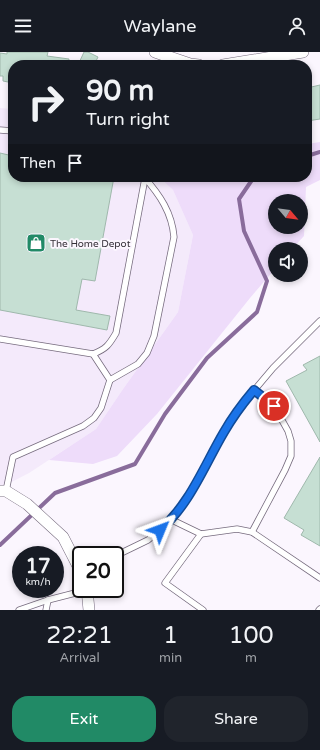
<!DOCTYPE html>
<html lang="en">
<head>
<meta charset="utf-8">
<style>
  body { margin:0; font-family:"Varela Round",sans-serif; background:#20242c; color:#f1f3f6; height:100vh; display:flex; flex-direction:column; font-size:15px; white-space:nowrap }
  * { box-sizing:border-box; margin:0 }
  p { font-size:13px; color:#9ea1a6 }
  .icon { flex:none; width:22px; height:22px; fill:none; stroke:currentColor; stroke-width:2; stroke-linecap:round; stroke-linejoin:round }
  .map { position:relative; height:558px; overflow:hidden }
  .panel { display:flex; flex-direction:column; background:#171b24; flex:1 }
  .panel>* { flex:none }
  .guide { position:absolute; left:8px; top:8px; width:304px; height:122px; border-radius:16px; box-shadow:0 2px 6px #0003; background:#171b24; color:#f1f3f6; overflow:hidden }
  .needle { width:26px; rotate:119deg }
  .controls { position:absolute; left:268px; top:142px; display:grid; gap:8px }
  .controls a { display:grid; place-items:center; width:40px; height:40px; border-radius:50%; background:#171b24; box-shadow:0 2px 6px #0003; font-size:20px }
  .speed { position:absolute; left:12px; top:494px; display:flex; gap:8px; font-size:20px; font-weight:700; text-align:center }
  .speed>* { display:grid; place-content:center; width:52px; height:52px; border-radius:50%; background:#171b24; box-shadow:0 2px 6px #0003; line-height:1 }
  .speed small { font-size:10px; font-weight:400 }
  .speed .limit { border:2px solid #111; border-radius:6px; background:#fff; color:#111 }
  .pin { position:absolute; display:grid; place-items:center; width:34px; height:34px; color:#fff; margin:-17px; border:2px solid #fff; border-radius:50%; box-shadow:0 1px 4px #0007 }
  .me { position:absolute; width:44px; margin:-22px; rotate:46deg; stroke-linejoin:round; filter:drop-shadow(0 0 3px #0008) }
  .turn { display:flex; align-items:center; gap:14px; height:84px; padding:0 12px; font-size:18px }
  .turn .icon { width:52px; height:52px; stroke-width:2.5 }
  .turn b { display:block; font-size:28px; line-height:34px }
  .then { display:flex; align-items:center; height:38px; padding:0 12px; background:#0003; gap:8px; font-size:15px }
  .eta { display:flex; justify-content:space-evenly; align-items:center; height:68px; text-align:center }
  .eta b { font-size:24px; font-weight:600; line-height:28px }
  .action { display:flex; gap:8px; margin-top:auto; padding:8px 12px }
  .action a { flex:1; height:46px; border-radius:16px; background:#218a66; color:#fff; font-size:16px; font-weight:600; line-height:46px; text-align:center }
  .action a+a { background:#20242c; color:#f1f3f6 }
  header { display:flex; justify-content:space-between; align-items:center; height:52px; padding:0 12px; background:#171b24; font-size:18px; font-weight:600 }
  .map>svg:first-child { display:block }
  .built { fill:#f4eafb }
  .green { fill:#eedcfa; fill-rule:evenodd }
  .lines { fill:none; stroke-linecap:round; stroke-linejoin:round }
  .stream { stroke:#896c9b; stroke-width:4 }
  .building { fill:#c6dfd3; stroke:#9fb8ac }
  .lane-casing { stroke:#766b7e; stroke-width:7 }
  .street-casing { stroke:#766b7e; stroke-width:12 }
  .lane { stroke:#fff; stroke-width:5.5 }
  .street { stroke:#fff; stroke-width:11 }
  .route-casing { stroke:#114b97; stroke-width:10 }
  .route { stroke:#1a73e8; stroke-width:7 }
  .labels { text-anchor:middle; stroke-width:4; stroke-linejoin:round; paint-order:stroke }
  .poi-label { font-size:10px; fill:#342f37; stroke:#fbf6fe; text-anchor:start }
</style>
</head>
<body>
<header><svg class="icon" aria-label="menu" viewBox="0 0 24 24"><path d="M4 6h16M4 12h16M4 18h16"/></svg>Waylane<svg class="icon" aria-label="person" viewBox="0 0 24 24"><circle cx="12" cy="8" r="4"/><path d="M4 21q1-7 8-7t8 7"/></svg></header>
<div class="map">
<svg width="320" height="558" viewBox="0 0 320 558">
  <rect width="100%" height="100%" fill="#fbf6fe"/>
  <path class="built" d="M 0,56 L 13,57 L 13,125 L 159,125 L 173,138 L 193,183 L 178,260 L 123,337 L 96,377 L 29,421 L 0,436 Z"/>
  <path class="green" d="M 320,90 L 320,128 L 306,135 L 304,184 L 292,197 L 275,197 L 275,217 L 250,246 L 157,362 L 117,404 L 93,412 L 49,408 L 96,377 L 123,337 L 178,260 L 193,183 L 173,138 L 159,125 L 307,125 L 307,92 ZM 275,149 L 301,149 L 301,175 L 275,175 Z"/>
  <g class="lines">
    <g class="stream">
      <path d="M 307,104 L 320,100"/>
      <path d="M 0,493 L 55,441 L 135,412 L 165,362 L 207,306 L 257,260 L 267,229 L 244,179 L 239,147 L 254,125"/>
    </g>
  </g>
  <g class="building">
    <path d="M 7,0 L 48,0 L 47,4 L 69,7 L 68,13 L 13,13 L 13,31 L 3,29 L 3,24 L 0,24 L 0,1 L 7,2 Z"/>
    <path d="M 84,0 L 88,0 L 98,5 L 94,13 L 78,13 Z"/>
    <path d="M 320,33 L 320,67 L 307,69 L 307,36 Z"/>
    <path d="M 0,101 L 13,104 L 13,125 L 114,125 L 95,229 L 82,227 L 76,258 L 110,264 L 107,278 L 0,258 Z"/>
    <path d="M 320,304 L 320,390 L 286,329 L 307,318 L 303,313 Z"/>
    <path d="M 320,405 L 320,494 L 301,483 L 304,478 L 284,466 Z"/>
  </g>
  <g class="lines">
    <defs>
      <g id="lane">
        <path d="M 0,78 L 13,79"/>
        <path d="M 0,287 L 93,302 L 110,328"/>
        <path d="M 93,302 C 106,297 109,293 116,281 L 145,126"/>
        <path d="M 6,439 L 13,405 L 83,374 L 94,366 L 101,356 L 110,328 L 138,312 L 147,301 L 154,284 L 174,185 C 172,161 160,143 144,125"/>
        <path d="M 172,468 L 201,482 L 165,531 L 203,558"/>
        <path d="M 252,480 L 285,418 L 291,404 L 291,389 L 288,379 L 274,354 L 254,338"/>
        <path d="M 201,482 L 237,477 L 252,480 L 320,526"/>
        <path d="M 115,504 L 148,488 L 172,468 L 192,439 L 224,380 L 246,348 L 273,316 L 320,269"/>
        <path d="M 19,558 L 48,548 L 87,538"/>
        <path d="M 46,558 L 48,548"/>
        <path d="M 319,558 L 320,557"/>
      </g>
      <g id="street">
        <path d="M 155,0 L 190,12 L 199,13"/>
        <path d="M 223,13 L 303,0"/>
        <path d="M 0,439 L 6,439 L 27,452 L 63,485 L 81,520"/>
        <path d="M 87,537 L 89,558"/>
      </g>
    </defs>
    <use href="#lane" class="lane-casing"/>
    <use href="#street" class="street-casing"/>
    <use href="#lane" class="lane"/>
    <use href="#street" class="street"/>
  </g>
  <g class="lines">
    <defs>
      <path id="route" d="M 160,478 C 190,452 204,414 224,380 C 232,366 243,351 254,338 L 274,354"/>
    </defs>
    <use href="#route" class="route-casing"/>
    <use href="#route" class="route"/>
  </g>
  <defs>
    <symbol id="shop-square" viewBox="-11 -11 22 22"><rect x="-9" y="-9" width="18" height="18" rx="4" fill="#218a66" stroke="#fbf6fe"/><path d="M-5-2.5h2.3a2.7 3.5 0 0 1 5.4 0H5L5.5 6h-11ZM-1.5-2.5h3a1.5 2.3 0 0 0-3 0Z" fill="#fff"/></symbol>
  </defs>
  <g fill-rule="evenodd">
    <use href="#shop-square" x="25" y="180" width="22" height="22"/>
  </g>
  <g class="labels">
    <g class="poi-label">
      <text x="50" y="195">The Home Depot</text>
    </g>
  </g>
</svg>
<div class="controls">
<a><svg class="needle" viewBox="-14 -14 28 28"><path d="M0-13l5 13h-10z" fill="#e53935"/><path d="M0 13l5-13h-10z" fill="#9ea1a6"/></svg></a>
<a><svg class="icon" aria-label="sound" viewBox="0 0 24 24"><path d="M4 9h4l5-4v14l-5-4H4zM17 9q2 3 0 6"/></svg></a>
</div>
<div class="speed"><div>17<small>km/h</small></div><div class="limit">20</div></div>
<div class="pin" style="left:274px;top:354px;background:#d93025"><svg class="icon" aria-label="arrive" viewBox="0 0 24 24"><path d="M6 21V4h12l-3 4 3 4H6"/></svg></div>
<svg class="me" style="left:160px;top:478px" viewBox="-20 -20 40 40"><path d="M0-17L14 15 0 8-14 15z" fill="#1a73e8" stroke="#fff" stroke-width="4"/></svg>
<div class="guide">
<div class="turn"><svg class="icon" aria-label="right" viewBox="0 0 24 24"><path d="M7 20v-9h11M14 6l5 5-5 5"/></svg><div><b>90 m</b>Turn right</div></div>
<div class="then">Then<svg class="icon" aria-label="arrive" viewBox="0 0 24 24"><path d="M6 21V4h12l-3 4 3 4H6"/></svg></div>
</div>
</div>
<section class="panel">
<div class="eta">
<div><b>22:21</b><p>Arrival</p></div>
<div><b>1</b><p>min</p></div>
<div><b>100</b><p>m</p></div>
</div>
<div class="action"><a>Exit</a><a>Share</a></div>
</section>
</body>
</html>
